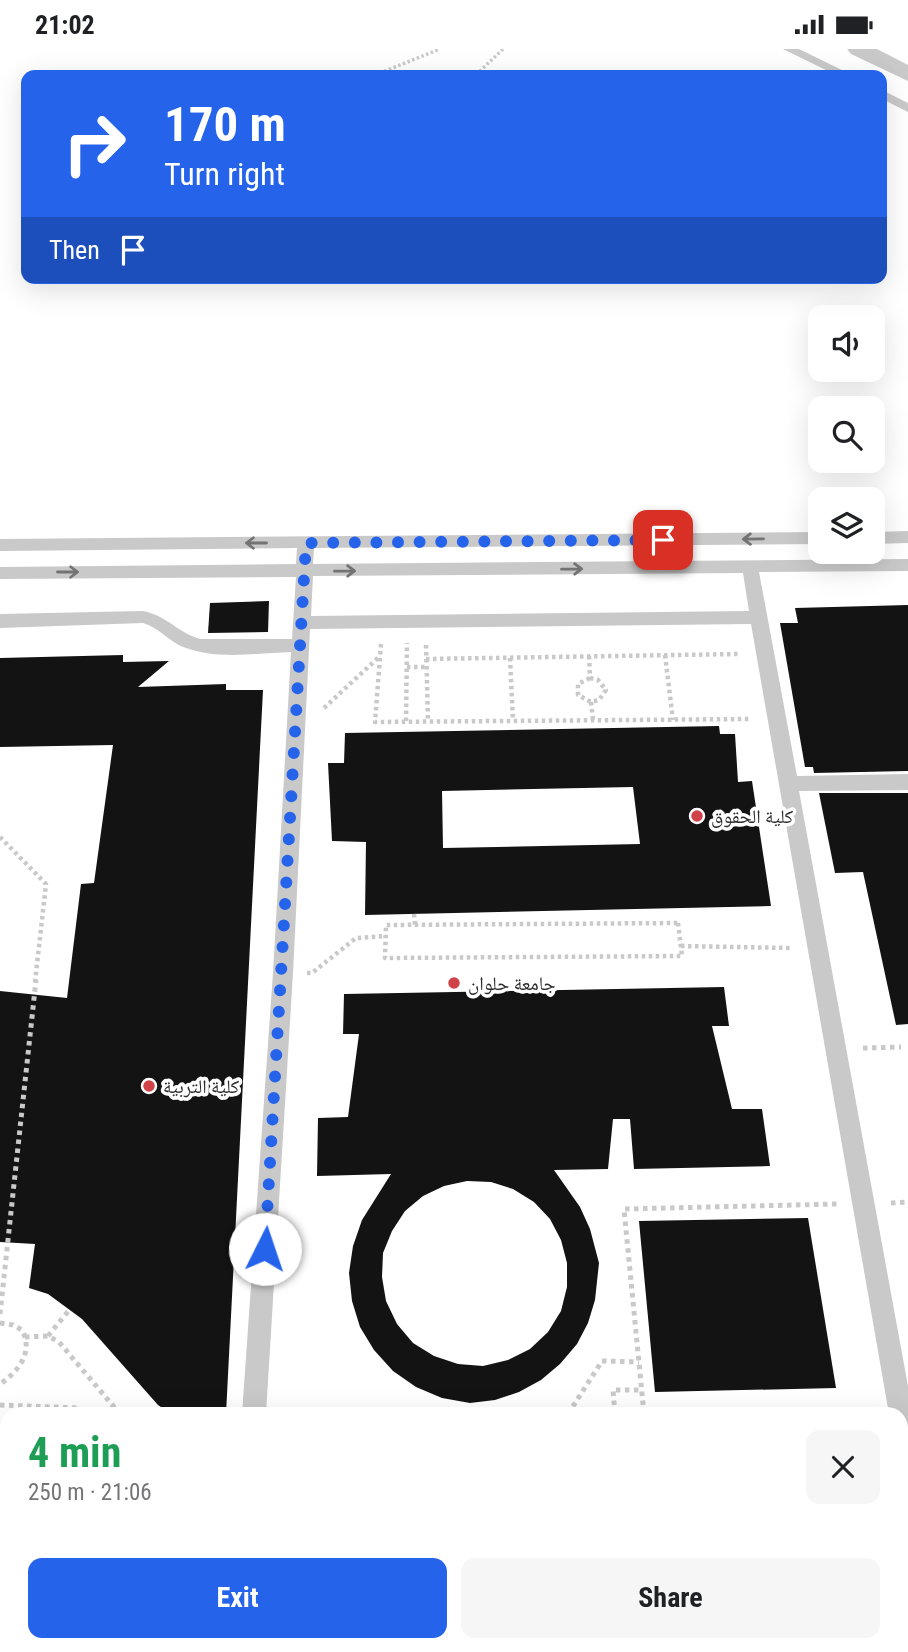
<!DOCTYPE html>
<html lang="en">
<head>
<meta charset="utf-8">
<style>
  body { margin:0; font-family:"Roboto Condensed","Noto Naskh Arabic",sans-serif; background:#f6f6f6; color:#202124; height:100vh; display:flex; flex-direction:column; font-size:26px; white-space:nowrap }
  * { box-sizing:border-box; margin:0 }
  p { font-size:23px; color:#757577 }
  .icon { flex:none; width:38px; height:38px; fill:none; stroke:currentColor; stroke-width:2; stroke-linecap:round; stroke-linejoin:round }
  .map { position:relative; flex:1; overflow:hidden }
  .drawer { position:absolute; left:0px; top:1358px; width:908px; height:245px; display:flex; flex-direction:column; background:#fff; border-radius:21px 21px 0 0; box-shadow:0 7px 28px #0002 }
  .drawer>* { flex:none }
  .guide { position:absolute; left:21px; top:21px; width:866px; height:214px; border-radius:14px; box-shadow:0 7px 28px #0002; background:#2563eb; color:#fff; overflow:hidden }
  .fabs { position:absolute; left:808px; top:256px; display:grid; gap:14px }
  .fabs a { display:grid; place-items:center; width:77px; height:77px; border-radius:14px; background:#fff; box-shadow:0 7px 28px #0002; font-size:35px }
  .pin { position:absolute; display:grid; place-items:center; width:60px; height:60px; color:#fff; margin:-30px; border-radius:14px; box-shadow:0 4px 10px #0006 }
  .me { position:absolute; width:77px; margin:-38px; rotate:4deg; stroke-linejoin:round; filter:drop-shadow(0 0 5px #0008) }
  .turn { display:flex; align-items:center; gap:24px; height:147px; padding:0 28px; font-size:32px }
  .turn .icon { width:91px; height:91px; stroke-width:2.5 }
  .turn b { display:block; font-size:49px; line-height:60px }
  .then { display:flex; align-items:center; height:66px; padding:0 28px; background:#0003; gap:14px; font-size:26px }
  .round { display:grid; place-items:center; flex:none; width:74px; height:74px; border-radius:14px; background:#f6f6f6 }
  .overview { display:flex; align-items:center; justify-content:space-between; height:119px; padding:0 28px }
  h1 { font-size:42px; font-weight:700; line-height:52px; color:#1e9e55 }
  .action { display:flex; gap:14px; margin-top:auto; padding:14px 28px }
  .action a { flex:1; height:80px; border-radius:14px; background:#2563eb; color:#fff; font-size:28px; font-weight:700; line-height:80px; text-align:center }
  .action a+a { background:#f6f6f6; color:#202124 }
  .status { display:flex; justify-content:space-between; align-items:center; height:49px; padding:0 35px; background:#fff; direction:ltr }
  .status svg { height:19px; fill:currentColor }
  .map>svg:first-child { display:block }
  .building { fill:#131313; fill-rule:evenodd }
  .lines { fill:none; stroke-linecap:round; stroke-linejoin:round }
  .path-far2 { stroke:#c9c9c9; stroke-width:3.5; stroke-dasharray:2.5 2.5; stroke-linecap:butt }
  .path-far1 { stroke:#c9c9c9; stroke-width:4.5; stroke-dasharray:3.5 3.5; stroke-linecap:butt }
  .path { stroke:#c9c9c9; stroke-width:5; stroke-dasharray:4.5 4.5; stroke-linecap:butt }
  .lane { fill:#c9c9c9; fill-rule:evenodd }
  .street { fill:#c9c9c9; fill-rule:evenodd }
  .oneway { stroke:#737373 }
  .route { stroke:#2563eb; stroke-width:12; stroke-dasharray:0 21.6 }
  .poi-dot { fill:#cf4248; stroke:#fff; stroke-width:2.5 }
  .labels { text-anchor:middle; stroke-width:7; stroke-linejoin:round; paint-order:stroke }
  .poi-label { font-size:19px; fill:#2c2c2c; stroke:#fff; text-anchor:start }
</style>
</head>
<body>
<div class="status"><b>21:02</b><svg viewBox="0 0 49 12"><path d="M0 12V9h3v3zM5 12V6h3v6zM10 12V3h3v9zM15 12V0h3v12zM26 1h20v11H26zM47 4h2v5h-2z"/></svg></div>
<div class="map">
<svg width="908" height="1603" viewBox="0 0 908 1603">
  <rect width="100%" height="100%" fill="#fff"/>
  <g class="building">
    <path d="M 269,552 L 268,583 L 208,584 L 210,554 Z"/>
    <path d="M 908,556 L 908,722 L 814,724 L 813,718 L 805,718 L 780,574 L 798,574 L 795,559 Z"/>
    <path d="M 123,606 L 123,613 L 169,612 L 138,638 L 226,635 L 226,641 L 263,641 L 226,1365 L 171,1365 L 158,1356 L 82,1270 L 48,1245 L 29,1239 L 35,1195 L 0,1193 L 0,942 L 67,949 L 81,835 L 94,834 L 113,696 L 0,698 L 0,609 Z"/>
    <path d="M 719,677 L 720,685 L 735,685 L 738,733 L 752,732 L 771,857 L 365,866 L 366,793 L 332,792 L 328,714 L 344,714 L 345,684 ZM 633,738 L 640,795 L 443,799 L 442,742 Z"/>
    <path d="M 819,744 L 908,744 L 908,975 L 896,976 L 863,823 L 835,824 Z"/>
    <path d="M 724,938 L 729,977 L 712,977 L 732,1060 L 762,1060 L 770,1117 L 634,1120 L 630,1070 L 613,1070 L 608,1120 L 554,1121 L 580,1158 L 590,1180 L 599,1214 L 595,1251 L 588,1274 L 577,1295 L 560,1315 L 541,1331 L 519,1343 L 495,1351 L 470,1354 L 442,1349 L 416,1338 L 393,1322 L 374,1301 L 360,1278 L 352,1252 L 349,1224 L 353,1197 L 362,1171 L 391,1125 L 317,1127 L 318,1069 L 348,1068 L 359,985 L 343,985 L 344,945 ZM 467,1132 L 491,1133 L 513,1140 L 534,1153 L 550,1170 L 561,1191 L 567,1214 L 567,1238 L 561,1262 L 548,1283 L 530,1300 L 508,1311 L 483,1317 L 458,1315 L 434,1307 L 413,1294 L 397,1275 L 386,1252 L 382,1228 L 383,1204 L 392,1182 L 405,1162 L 423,1147 L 444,1137 Z"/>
    <path d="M 808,1169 L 836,1339 L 655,1343 L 639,1172 Z"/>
  </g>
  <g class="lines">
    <g class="path-far2">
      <path d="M 375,26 L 440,0"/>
      <path d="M 476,26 L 503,0"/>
    </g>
    <g class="path-far1">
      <path d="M 381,595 L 375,673 L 750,670"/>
      <path d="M 426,596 L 428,672"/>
      <path d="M 665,606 L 673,671"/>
      <path d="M 589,607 L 590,629"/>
      <path d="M 510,609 L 513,672"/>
      <path d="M 426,610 L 739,605"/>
      <path d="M 407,618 L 426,618"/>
      <path d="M 590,629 L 598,631 L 606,641 L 599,651 L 591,653 L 578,646 L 578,635 Z"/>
      <path d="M 591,653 L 593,671"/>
      <path d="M 324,659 L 379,608"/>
      <path d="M 406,672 L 407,594"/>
      <path d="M 0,788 L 46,835 L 35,933"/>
      <path d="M 414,865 L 415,876"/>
      <path d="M 678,874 L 682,907 L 385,909 L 386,876 Z"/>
      <path d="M 681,897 L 791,899"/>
      <path d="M 307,924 L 312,924 L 356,889 L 386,887"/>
    </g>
    <g class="path">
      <path d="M 863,999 L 901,998"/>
      <path d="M 891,1154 L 908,1153"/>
      <path d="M 0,1265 L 36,931"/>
      <path d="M 0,1274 L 13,1276 L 22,1281 C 34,1303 18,1323 0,1335"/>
      <path d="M 48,1287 L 70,1260"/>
      <path d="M 25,1288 L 48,1287 L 59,1293 L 120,1365"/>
      <path d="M 0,1356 L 79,1359 L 84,1365"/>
      <path d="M 568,1365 L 602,1312 L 639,1313"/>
      <path d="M 615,1365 L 613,1341 L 641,1341"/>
      <path d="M 644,1365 L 624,1160 L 837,1155"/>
      <path d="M 0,1438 L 7,1438"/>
      <path d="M 434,1596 L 434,1603"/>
      <path d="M 602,1596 L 603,1603"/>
      <path d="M 891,1596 L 893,1603"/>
    </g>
    <g class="lane">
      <path d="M 783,0 L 799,0 L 852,26 L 836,26 Z"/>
      <path d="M 882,41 L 908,54 L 908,63 L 882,50 Z"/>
      <path d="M 908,482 L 908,494 L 873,495 L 873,483 Z"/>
      <path d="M 821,483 L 821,495 L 314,499 L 313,515 L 908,510 L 908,522 L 759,523 L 797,727 L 908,725 L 908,741 L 799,742 L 908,1337 L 908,1416 L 901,1413 L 901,1365 L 889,1365 L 751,575 L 310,580 L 293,924 L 266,1365 L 242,1365 L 273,924 L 291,603 C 257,604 219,611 186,599 C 170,594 160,579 143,574 L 0,579 L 0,565 L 143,562 C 168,567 179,585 201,590 L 292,590 L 296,528 L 0,530 L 0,518 L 296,515 L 297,499 L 0,502 L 0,490 ZM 743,524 L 749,562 L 311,567 L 313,527 Z"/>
      <rect x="232" y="1596" width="26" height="7"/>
    </g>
    <path class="street" d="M 847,0 L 877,0 L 908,16 L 908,32 L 851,5 Z"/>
  </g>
  <defs><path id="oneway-shaft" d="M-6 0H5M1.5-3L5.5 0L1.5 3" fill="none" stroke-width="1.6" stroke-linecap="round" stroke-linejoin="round" transform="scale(1.75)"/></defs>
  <g class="oneway">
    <use href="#oneway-shaft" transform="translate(753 490) rotate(179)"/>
    <use href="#oneway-shaft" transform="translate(256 494) rotate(180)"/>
    <use href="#oneway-shaft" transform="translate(572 520) rotate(-1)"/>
    <use href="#oneway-shaft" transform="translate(345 522) rotate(-1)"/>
    <use href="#oneway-shaft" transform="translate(68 523)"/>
  </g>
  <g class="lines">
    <path class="route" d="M 265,1200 L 306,494 L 663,491"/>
  </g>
  <g class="poi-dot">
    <circle cx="697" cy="767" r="7"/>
    <circle cx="454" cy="934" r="7"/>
    <circle cx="149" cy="1037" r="7"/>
  </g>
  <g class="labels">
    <g class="poi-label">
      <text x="711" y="774">كلية الحقوق</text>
      <text x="468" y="941">جامعة حلوان</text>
      <text x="163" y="1044">كلية التربية</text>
    </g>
  </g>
</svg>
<div class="fabs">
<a><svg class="icon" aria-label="sound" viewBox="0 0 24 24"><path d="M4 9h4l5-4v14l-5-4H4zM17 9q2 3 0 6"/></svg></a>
<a><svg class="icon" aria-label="search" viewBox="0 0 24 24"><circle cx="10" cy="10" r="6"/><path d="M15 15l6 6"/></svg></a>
<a><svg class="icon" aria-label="layers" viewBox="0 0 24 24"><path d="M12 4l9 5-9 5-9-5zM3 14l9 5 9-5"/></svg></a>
</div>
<div class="pin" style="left:663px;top:491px;background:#d93025"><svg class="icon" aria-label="arrive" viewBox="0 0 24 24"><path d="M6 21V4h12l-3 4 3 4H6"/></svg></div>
<svg class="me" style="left:265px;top:1200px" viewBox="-20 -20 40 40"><circle r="19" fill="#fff"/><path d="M0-13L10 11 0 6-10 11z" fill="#2563eb"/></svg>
<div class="guide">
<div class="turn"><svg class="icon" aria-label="right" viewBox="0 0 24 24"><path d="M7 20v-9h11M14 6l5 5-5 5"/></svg><div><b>170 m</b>Turn right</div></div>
<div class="then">Then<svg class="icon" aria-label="arrive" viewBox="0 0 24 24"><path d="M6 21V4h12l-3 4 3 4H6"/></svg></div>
</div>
<section class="drawer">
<div class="overview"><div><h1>4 min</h1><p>250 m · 21:06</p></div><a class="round"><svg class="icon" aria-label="close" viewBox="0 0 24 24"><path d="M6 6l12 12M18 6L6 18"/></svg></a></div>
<div class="action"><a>Exit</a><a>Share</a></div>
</section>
</div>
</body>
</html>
